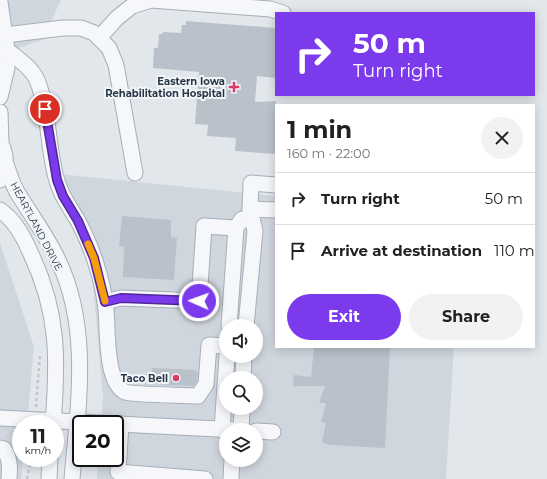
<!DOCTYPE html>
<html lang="en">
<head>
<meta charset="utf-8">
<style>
  body { margin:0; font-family:Montserrat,sans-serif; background:#f2f2f2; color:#202124; height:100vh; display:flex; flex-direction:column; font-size:15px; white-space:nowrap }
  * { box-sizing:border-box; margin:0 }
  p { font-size:13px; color:#757577 }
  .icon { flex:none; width:22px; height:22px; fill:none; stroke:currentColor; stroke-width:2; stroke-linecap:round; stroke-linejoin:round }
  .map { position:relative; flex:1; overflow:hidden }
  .side { position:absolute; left:275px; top:104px; width:260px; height:244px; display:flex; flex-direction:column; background:#fff; border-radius:0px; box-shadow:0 2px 10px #0003 }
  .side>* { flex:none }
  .guide { position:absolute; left:275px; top:12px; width:260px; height:84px; border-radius:0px; box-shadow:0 2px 10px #0003; background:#7c3aed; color:#fff; overflow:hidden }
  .buttons { position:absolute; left:219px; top:319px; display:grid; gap:8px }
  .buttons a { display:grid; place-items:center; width:44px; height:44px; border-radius:50%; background:#fff; box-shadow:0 2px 10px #0003; font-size:20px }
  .speed { position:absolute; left:12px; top:415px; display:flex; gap:8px; font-size:20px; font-weight:700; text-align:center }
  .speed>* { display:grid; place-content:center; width:52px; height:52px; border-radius:50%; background:#fff; box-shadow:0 2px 10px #0003; line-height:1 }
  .speed small { font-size:10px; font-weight:400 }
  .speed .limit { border:2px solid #111; border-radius:6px; background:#fff; color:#111 }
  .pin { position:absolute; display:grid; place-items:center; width:34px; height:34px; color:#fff; margin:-17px; border:2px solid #fff; border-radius:50%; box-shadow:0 1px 4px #0007 }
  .me { position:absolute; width:44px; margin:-22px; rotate:272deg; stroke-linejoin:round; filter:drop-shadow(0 0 3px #0008) }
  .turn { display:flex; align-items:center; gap:14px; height:84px; padding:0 12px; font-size:18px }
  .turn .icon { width:52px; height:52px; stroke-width:2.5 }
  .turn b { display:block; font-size:28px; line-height:34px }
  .round { display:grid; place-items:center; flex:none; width:42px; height:42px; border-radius:21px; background:#f2f2f2 }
  .summary { display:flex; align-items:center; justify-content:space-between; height:68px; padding:0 12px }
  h1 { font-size:24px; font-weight:700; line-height:30px }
  .action { display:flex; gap:8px; margin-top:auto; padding:8px 12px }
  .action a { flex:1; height:46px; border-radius:24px; background:#7c3aed; color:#fff; font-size:16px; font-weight:700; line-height:46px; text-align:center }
  .action a+a { background:#f2f2f2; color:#202124 }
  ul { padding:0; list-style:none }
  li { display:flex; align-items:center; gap:12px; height:52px; padding:0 12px; border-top:1px solid #e0e0e0 }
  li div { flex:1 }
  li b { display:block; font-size:15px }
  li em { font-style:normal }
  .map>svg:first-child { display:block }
  .built { fill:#d0d6de; fill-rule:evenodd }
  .building { fill:#b9c1ca }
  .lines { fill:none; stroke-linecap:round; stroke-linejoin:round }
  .minor-casing { stroke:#a6aeb7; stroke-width:17 }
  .path { stroke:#c0c5cb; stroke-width:2.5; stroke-dasharray:3 3; stroke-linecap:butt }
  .minor { stroke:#f6f7fa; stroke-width:15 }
  .route-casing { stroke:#51269a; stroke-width:10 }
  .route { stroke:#7c3aed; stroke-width:7 }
  .slow { stroke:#f59e0b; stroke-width:7 }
  .poi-dot { fill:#dc3c64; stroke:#f2f6f9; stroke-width:1.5 }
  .labels { text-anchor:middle; stroke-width:4; stroke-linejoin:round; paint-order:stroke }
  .poi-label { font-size:10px; font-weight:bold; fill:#283646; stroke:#f2f6f9; text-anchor:end }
  .street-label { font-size:10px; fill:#283646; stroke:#f2f6f9 }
</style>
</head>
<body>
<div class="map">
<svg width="547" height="479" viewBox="0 0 547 479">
  <rect width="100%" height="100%" fill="#e2e7ec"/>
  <g class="built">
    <path d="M 0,0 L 61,0 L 42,40 L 0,54 Z"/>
    <path d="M 59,174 L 276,196 L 276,347 L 454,347 L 446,479 L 97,479 L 98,458 L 115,458 L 115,424 L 101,424 L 103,397 L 92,273 ZM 226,326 L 256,326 L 256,356 L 226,356 ZM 226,378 L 256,378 L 256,408 L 226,408 ZM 226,430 L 256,430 L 256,460 L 226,460 Z"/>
    <path d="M 0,243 L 34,347 L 27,424 L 21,424 L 21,458 L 23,458 L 21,479 L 0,479 Z"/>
  </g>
  <g class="building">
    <path d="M 186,21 L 276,28 L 276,78 L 257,76 L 255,102 L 276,101 L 276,154 L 235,151 L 236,138 L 207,136 L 208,125 L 195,124 L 199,72 L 153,68 L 154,48 L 158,48 L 159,34 L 162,34 L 163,32 L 181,33 L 182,25 L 186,25 Z"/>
    <path d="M 122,216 L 171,220 L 171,237 L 177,238 L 174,280 L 123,277 L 124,247 L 119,246 Z"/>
    <path d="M 314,347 L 390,347 L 385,448 L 330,445 L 322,442 L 326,423 L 321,422 L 326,403 L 319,403 L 325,386 L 293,386 L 294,375 L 311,377 Z"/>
    <path d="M 152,368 L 196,370 L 196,372 L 198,372 L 197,381 L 194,386 L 152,384 Z"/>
  </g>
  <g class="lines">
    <defs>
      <g id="minor">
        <path d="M 0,2 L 7,50 L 7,68 L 0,97"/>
        <path d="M 5,35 L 63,28 L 81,28 L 94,33 L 109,48 L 116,65 L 135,173"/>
        <path d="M 99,38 L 117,18 L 132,6 L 151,0 L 270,9 L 283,13"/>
        <path d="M 7,50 C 17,58 32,68 37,80 C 50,112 47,148 57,181 C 61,196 70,207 78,221 C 92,247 103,280 106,310 C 108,330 105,382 125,392 C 132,395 186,395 198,396 L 206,384 L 209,345 L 226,346"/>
        <path d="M 0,112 L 1,143"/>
        <path d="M 0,142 C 7,154 7,168 0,180"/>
        <path d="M 6,164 C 9,173 12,183 17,192 C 31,215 47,236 58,260 C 91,328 78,407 72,479"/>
        <path d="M 250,209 L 276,210"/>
        <path d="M 0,210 C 15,220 24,237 31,254 C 59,313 58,360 53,424"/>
        <path d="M 105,302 L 121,298 L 199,301 L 204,226 L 236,228"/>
        <path d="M 229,326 L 236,228 L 242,219"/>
        <path d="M 246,326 L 255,231 L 250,209 L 251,183 L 276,185"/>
        <path d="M 243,378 L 244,356"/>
        <path d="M 0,418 L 237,430"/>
        <path d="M 121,424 L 118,472 L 205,479"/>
        <path d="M 222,430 L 227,356"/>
        <path d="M 241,430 L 242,408"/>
        <path d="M 256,431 L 273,432"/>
        <path d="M 0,448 L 4,449 C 10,459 10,467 9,479"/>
        <path d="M 49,479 L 50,458"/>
        <path d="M 231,479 L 232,460"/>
      </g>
    </defs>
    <use href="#minor" class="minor-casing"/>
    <g class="path">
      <path d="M 36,407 L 40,354"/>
      <path d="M 27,479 L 31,458"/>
    </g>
    <use href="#minor" class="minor"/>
  </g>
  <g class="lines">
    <defs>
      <path id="route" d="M 45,109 L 57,180 L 63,196 L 78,221 L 94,258 L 105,302 L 121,298 L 199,301"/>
    </defs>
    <use href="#route" class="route-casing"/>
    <use href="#route" class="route"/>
    <path class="slow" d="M 88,244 L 94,258 L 105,301"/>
  </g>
  <g class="poi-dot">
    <path d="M232 81h4v4h4v4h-4v4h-4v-4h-4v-4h4z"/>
    <circle cx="176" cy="378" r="4"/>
  </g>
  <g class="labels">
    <g class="poi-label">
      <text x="225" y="85">Eastern Iowa<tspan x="225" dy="12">Rehabilitation Hospital</tspan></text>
      <text x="168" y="382">Taco Bell</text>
    </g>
    <g class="street-label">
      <text transform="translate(37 226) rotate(62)" y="4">HEARTLAND DRIVE</text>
    </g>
  </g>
</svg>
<div class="buttons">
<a><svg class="icon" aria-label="sound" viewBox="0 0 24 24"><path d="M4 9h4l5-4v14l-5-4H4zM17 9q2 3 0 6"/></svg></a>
<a><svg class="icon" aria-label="search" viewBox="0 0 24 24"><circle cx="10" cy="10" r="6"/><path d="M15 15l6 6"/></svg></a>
<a><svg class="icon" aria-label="layers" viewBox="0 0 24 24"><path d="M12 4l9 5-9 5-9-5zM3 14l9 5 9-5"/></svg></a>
</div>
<div class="speed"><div>11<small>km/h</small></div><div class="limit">20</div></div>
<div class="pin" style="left:45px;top:109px;background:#d93025"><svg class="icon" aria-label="arrive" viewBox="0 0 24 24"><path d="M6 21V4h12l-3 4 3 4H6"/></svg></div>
<svg class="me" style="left:199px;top:301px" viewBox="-20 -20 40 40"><circle r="17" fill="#7c3aed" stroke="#fff" stroke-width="3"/><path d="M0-11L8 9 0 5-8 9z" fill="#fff"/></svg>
<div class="guide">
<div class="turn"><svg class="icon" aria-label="right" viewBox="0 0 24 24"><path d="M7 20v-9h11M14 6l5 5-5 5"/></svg><div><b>50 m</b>Turn right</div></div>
</div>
<section class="side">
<div class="summary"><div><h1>1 min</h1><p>160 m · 22:00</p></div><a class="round"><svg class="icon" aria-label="close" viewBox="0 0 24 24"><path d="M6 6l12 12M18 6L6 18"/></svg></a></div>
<ul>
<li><svg class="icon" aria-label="right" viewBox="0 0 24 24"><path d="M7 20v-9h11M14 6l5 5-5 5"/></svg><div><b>Turn right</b></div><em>50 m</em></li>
<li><svg class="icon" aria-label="arrive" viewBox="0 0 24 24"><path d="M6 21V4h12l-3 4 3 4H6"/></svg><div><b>Arrive at destination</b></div><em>110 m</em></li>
</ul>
<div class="action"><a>Exit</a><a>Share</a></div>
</section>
</div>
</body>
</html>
